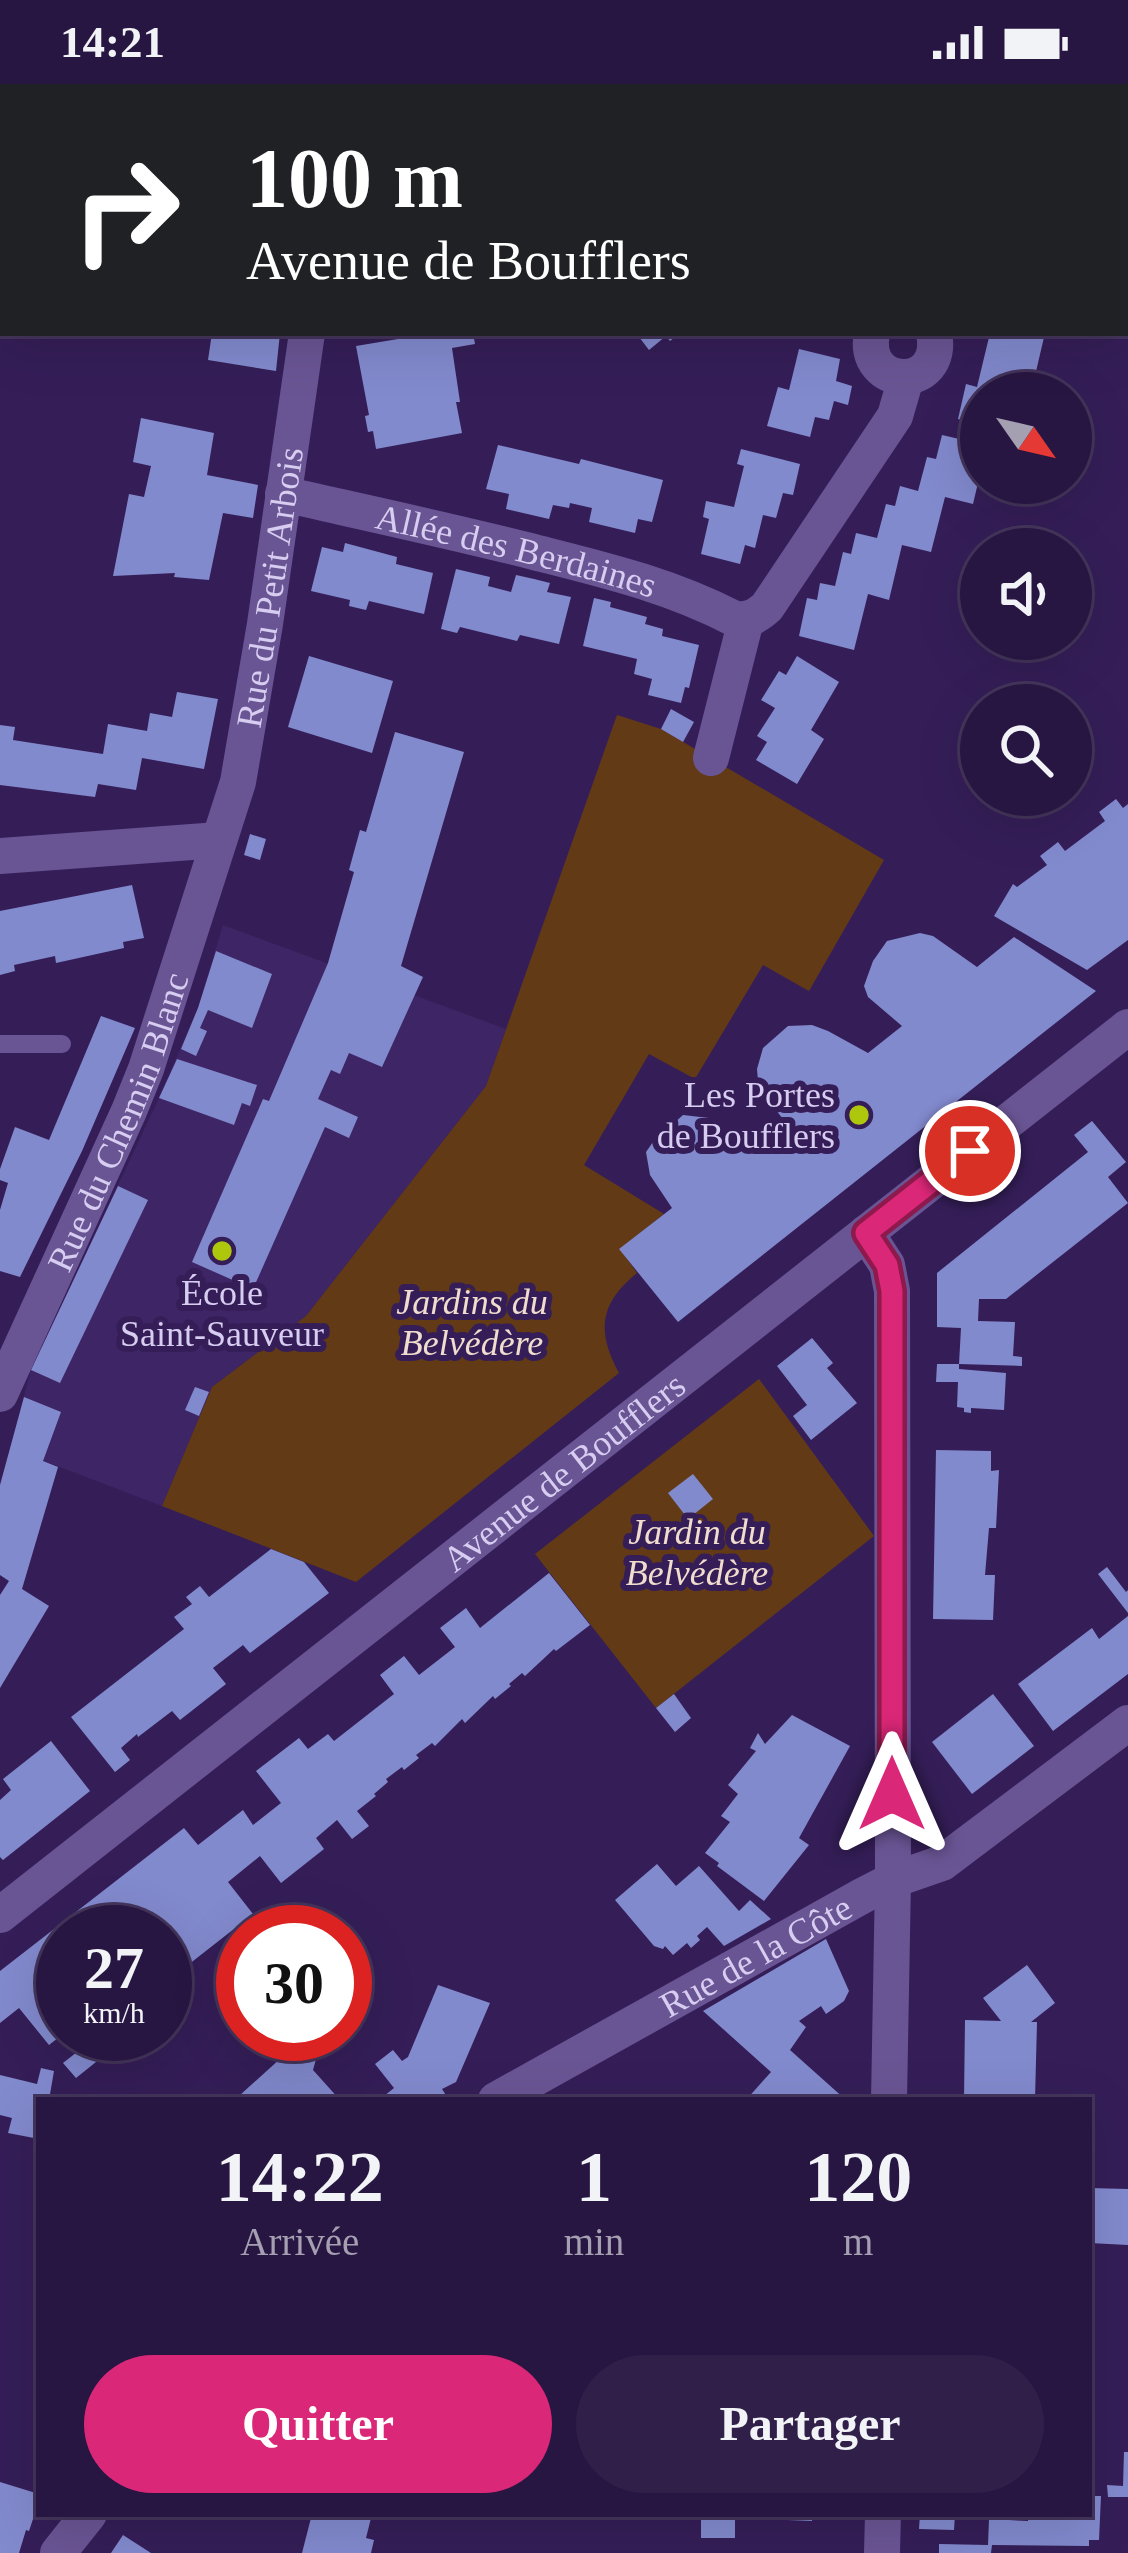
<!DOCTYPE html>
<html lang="fr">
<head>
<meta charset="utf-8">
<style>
  body { margin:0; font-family:"Times New Roman",serif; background:#301f49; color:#f1f3f6; height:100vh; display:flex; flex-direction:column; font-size:45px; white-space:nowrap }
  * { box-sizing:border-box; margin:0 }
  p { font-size:39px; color:#a59fb2 }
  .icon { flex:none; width:66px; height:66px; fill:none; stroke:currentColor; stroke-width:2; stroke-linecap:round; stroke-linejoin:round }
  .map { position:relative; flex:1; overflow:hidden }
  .details { position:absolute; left:36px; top:2013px; width:1056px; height:420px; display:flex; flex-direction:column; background:#281642; border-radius:0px; box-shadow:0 12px 48px #0002,0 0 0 3px #44355b }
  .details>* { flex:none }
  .hud { position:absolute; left:0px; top:0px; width:1128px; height:252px; box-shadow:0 12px 48px #0002,0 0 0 3px #44355b; background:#202124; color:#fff; overflow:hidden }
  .needle { width:78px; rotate:124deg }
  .tools { position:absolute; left:960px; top:288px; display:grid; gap:24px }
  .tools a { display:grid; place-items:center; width:132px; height:132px; border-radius:50%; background:#281642; box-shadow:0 12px 48px #0002,0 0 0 3px #44355b; font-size:60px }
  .speed { position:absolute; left:36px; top:1821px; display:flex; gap:24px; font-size:60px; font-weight:700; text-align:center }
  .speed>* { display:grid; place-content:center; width:156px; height:156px; border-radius:50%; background:#281642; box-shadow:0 12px 48px #0002,0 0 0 3px #44355b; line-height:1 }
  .speed small { font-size:30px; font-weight:400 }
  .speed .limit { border:18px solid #d22; background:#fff; color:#111 }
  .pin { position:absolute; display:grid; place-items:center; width:102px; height:102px; color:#fff; margin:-51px; border:6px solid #fff; border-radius:50%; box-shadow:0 3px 12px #0007 }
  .me { position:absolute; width:132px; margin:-66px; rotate:0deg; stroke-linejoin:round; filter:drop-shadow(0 0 9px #0008) }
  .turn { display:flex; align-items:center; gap:42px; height:252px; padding:0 48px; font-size:54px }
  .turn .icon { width:156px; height:156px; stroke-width:2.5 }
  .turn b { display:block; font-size:84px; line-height:102px }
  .eta { display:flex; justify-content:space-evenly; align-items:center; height:204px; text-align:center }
  .eta b { font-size:72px; font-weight:700; line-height:84px }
  .cta { display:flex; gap:24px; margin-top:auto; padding:24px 48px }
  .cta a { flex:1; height:138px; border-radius:72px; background:#db2777; color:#fff; font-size:48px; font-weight:700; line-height:138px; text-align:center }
  .cta a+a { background:#301f49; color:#f1f3f6 }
  .status { display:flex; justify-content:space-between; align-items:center; height:84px; padding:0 60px; background:#281642; direction:ltr }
  .status svg { height:33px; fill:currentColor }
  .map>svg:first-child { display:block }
  .built { fill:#3e2566 }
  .green { fill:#633a16 }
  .building { fill:#828ace }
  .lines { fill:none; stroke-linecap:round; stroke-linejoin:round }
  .lane { stroke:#6a5594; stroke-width:18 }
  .street { stroke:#6a5594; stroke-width:36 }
  .secondary { stroke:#6a5594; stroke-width:36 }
  .route-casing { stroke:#8e194d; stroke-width:30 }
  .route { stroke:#db2777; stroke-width:21 }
  .poi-dot { fill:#aec60c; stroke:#351e58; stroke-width:4.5 }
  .labels { text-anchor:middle; stroke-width:12; stroke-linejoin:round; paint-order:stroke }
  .street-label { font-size:36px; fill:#d7cdf1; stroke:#351e58 }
  .poi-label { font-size:36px; fill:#d7cdf1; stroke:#351e58; text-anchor:end }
  .park-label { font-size:36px; font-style:italic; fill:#f0ddce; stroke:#351e58 }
</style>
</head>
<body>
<div class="status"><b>14:21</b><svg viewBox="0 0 49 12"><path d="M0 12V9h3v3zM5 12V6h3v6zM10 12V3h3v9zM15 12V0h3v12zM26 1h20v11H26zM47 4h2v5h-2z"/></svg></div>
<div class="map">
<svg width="1128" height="2469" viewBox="0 0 1128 2469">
  <rect width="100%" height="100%" fill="#351e58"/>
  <path class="built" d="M 223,841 L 506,945 L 486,1002 L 306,1232 L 212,1303 L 162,1422 L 10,1364 L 31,1286 L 159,1014 L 198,924 Z"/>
  <g class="green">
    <path d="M 617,631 L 661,645 L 884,776 L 809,907 L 763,881 L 695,995 L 649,970 L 584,1081 L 664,1130 L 620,1165 L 637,1189 C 600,1219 596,1247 619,1289 L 356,1498 L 162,1422 L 212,1303 L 306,1232 L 486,1002 Z"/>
    <path d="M 759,1295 L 874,1452 L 656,1624 L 535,1470 Z"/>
  </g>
  <g class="building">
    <path d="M 212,249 L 280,249 L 276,287 L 208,276 Z"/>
    <path d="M 397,249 L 473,249 L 475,260 L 452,264 L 460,318 L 456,318 L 462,349 L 376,365 L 373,347 L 368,348 L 365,332 L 369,331 L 356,262 L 398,255 Z"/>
    <path d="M 636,249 L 680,249 L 670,257 L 666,252 L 649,266 Z"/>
    <path d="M 990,249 L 1045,249 L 1034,296 L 1026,294 L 1022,309 L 981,309 L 981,341 L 958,335 L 966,300 L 977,303 Z"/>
    <path d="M 799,265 L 840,275 L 836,297 L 852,302 L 848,321 L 834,317 L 829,336 L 815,333 L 810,353 L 767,342 L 778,303 L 789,306 Z"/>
    <path d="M 141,334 L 214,349 L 207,391 L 258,401 L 253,434 L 223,429 L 209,496 L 174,493 L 175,489 L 113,492 L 129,410 L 144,413 L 151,382 L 133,378 Z"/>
    <path d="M 942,351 L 981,360 L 981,386 L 973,420 L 945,413 L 931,468 L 902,461 L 889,516 L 868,510 L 854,566 L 799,552 L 807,514 L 817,516 L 820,499 L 835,502 L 843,468 L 851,470 L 856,449 L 877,454 L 886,420 L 895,422 L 900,402 L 918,407 L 927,373 L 936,375 Z"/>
    <path d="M 498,361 L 579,380 L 581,375 L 663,396 L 652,438 L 638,435 L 635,449 L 589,438 L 592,424 L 570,419 L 569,424 L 553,421 L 549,435 L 506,425 L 509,410 L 486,405 Z"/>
    <path d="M 741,365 L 800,380 L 793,411 L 783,409 L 776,434 L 763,431 L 755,464 L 745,461 L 740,480 L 701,470 L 709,435 L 703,433 L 706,417 L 734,423 L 744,382 L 737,380 Z"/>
    <path d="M 345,459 L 397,473 L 396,480 L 433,489 L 424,530 L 369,517 L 366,526 L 349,522 L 350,516 L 311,507 L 322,463 L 343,468 Z"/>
    <path d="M 456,485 L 490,493 L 488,502 L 511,508 L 516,491 L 534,495 L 550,499 L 547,508 L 571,513 L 559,560 L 520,551 L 517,557 L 460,543 L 457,549 L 441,545 Z"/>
    <path d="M 594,514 L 611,518 L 610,523 L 647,533 L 645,540 L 663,545 L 662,552 L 699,561 L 689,604 L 685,603 L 681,619 L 648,611 L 652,595 L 634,590 L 637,575 L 583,562 Z"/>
    <path d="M 309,572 L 393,597 L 372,669 L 288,643 Z"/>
    <path d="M 797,572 L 839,598 L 811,646 L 824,655 L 797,700 L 756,676 L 767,658 L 757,652 L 775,624 L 761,616 L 779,587 L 786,591 Z"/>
    <path d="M 177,608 L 218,615 L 204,685 L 142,674 L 136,706 L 98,700 L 95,713 L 0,701 L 0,641 L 15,643 L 13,656 L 103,670 L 108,640 L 147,647 L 150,629 L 172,633 Z"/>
    <path d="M 671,625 L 694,638 L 683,658 L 661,645 Z"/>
    <path d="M 395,648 L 464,668 L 401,882 L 423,893 L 382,983 L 349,969 L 340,990 L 331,986 L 318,1015 L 358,1033 L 349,1054 L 325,1043 L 253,1205 L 192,1178 L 263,1015 L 269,1017 L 328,879 L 354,788 L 349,786 L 360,746 L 366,748 Z"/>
    <path d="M 1116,715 L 1123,724 L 1128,720 L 1128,856 L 1087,886 L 994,832 L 1013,800 L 1017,803 L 1047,781 L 1040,772 L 1058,758 L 1065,767 L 1105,737 L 1099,728 Z"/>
    <path d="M 250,750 L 266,755 L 260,776 L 244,771 Z"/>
    <path d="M 132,801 L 144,854 L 123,858 L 124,864 L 56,879 L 55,872 L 14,881 L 15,887 L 0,891 L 0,827 Z"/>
    <path d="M 920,849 L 933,852 L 977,883 L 1014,853 L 1096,907 L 678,1238 L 619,1165 L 672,1124 L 650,1091 L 646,1068 L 653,1058 L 683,1031 L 709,1034 L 752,1060 L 784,1036 L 763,1011 L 758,997 L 757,985 L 763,964 L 788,942 L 812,941 L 828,947 L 868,969 L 902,942 L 868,913 L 864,902 L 873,877 L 887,857 Z"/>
    <path d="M 216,867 L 272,890 L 252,944 L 208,926 L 200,944 L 207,947 L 196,972 L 181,965 L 198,924 Z"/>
    <path d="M 101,932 L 135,944 L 82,1067 L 20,1193 L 0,1187 L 0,1126 L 8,1099 L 0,1096 L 0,1085 L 15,1043 L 49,1056 Z"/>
    <path d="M 177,975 L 257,1001 L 250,1022 L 242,1019 L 234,1041 L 159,1014 Z"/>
    <path d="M 1092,1037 L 1126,1078 L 1108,1093 L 1128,1119 L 1006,1215 L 979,1215 L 978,1237 L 1015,1238 L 1013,1272 L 1022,1273 L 1022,1282 L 959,1280 L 959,1285 L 1006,1289 L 1004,1326 L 971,1324 L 971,1329 L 964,1328 L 964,1324 L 957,1323 L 958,1298 L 936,1298 L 937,1280 L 959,1280 L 961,1244 L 937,1243 L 937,1189 L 1088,1068 L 1074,1051 Z"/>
    <path d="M 118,1102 L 148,1116 L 60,1299 L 31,1286 Z"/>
    <path d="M 812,1254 L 833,1279 L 827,1284 L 857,1319 L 811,1356 L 793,1332 L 807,1321 L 777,1282 Z"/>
    <path d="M 195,1303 L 209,1308 L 199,1332 L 185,1326 Z"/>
    <path d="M 24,1313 L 61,1328 L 43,1377 L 58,1383 L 22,1505 L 49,1522 L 0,1604 L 0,1511 L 9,1497 L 0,1491 L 0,1401 Z"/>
    <path d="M 936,1366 L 991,1367 L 991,1387 L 999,1386 L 996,1444 L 989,1444 L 985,1491 L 995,1491 L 993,1536 L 933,1535 Z"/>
    <path d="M 693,1390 L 713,1415 L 688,1435 L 668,1409 Z"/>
    <path d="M 271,1465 L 304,1478 L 329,1509 L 250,1569 L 243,1561 L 213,1584 L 226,1600 L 180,1636 L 172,1627 L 138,1653 L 137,1650 L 121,1664 L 130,1676 L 115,1688 L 71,1633 L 184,1545 L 174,1533 L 192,1520 L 186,1513 L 200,1502 L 209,1513 Z"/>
    <path d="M 1107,1483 L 1126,1508 L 1128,1506 L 1128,1529 L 1098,1490 Z"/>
    <path d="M 549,1489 L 590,1541 L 556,1567 L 554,1565 L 525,1592 L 522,1589 L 509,1600 L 511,1602 L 495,1615 L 493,1612 L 465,1639 L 462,1635 L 435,1662 L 432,1659 L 416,1671 L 419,1674 L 404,1686 L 402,1683 L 386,1695 L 388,1698 L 374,1710 L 376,1712 L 357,1727 L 369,1742 L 352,1755 L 337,1736 L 316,1754 L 324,1765 L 281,1799 L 260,1772 L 228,1798 L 253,1830 L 165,1899 L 165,1848 L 63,1848 L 63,1950 L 49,1961 L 19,1924 L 0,1939 L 0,1887 L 184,1744 L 198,1761 L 243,1726 L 253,1741 L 281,1719 L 256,1687 L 299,1654 L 308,1665 L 328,1650 L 334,1657 L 394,1610 L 380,1591 L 404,1572 L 419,1591 L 455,1563 L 440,1544 L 466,1524 L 480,1544 Z"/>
    <path d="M 1128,1532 L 1128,1590 L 1053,1647 L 1018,1600 L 1092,1544 L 1099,1555 Z"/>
    <path d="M 674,1610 L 691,1634 L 675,1648 L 656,1624 Z"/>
    <path d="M 993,1610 L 1034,1662 L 972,1710 L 932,1658 Z"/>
    <path d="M 792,1631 L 850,1662 L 799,1754 L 809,1761 L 764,1817 L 717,1782 L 719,1779 L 705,1769 L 730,1738 L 721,1732 L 738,1710 L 728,1701 L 756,1667 L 750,1664 L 758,1649 L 765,1660 Z"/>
    <path d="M 51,1657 L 90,1707 L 3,1776 L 0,1773 L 0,1716 L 11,1706 L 3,1695 Z"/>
    <path d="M 657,1780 L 676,1802 L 699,1782 L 739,1827 L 750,1816 L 771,1835 L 724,1862 L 707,1843 L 697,1852 L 700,1856 L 691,1864 L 687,1859 L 673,1871 L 665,1862 L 663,1865 L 654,1862 L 615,1816 Z"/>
    <path d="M 826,1855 L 849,1907 L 844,1917 L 826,1930 L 821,1922 L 799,1937 L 806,1943 L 790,1966 L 846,2016 L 746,2016 L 771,1988 L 703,1927 Z"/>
    <path d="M 1027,1881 L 1055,1919 L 1031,1938 L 1037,1938 L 1035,2016 L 964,2016 L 965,1936 L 1001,1937 L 983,1914 Z"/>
    <path d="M 438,1901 L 490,1919 L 456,1998 L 442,2005 L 449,2016 L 379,2016 L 394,2004 L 375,1980 L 393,1966 L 402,1977 L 408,1973 Z"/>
    <path d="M 100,1950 L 131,1950 L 76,1994 L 63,1979 Z"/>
    <path d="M 299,1963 L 307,1963 L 313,1968 L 316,1975 L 313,1986 L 340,2016 L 242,2016 L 239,2012 L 281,1974 L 284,1976 Z"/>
    <path d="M 41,1984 L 54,1987 L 49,2016 L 39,2016 L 39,2055 L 8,2049 L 12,2034 L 0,2031 L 0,1991 L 37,2000 Z"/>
    <path d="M 1089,2104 L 1128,2105 L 1128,2161 L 1089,2159 Z"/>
    <path d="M 1124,2368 L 1128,2368 L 1128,2413 L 1108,2413 L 1107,2401 L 1123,2402 Z"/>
    <path d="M 0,2398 L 39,2410 L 39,2430 L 35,2429 L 29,2447 L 26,2446 L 19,2469 L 0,2469 Z"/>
    <path d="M 1089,2412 L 1101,2412 L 1099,2456 L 1089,2456 L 1089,2462 L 992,2461 L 991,2469 L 939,2469 L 939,2460 L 988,2461 L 989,2435 L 1028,2437 L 1028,2430 L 1089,2430 Z"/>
    <path d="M 312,2430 L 372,2430 L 366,2454 L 374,2456 L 371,2469 L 302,2469 Z"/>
    <path d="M 701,2430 L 812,2430 L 812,2437 L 735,2434 L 735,2454 L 701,2454 Z"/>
    <path d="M 920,2430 L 955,2430 L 954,2446 L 919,2445 Z"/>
    <path d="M 123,2451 L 151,2469 L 111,2469 Z"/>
  </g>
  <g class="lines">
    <path class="lane" d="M 0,960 L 62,960"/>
    <g class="street">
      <path d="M 849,0 L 852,3"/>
      <path d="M 925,3 L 927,0"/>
      <path d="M 872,249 C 860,306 946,309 934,249"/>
      <path id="s1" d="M 283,410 C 367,429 451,447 534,468 C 605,486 669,501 735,535 C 749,536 756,533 767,523 L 895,332 L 906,294"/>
      <path d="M 711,674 L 746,536"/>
      <path d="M 0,772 L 219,756"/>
      <path d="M 866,1149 L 887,1181 L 892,1207 L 893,1796 L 889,2016"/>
      <path id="s2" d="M 496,2016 L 862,1812 L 893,1796 L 942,1779 L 1128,1639"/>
      <path d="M 58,2469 L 89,2430"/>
      <path d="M 882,2469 L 883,2430"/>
    </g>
    <g class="secondary">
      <path d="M 243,0 L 244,3"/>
      <path id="s3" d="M 0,1310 L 129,1027 L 146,985 L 238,698 L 265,540 L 307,249"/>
      <path id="s4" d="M 0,1831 L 1128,943"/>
    </g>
  </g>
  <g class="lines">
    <defs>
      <path id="route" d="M 892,1710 L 892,1207 L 887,1181 L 866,1149 L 970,1067"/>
    </defs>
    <use href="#route" class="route-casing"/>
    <use href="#route" class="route"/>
  </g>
  <g class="poi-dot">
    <circle cx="859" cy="1031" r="12"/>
    <circle cx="222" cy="1167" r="12"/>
  </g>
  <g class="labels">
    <g class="street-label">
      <text dy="13" stroke="none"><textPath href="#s1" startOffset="240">Allée des Berdaines</textPath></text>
      <text dy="13" stroke="none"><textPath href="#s3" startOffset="855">Rue du Petit Arbois</textPath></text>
      <text dy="13" stroke="none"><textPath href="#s3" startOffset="297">Rue du Chemin Blanc</textPath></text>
      <text dy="13" stroke="none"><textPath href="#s4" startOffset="717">Avenue de Boufflers</textPath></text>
      <text dy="13" stroke="none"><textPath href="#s2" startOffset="297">Rue de la Côte</textPath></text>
    </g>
    <g class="poi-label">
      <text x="835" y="1023">Les Portes<tspan x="835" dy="41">de Boufflers</tspan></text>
      <text x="222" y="1221" text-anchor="middle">École<tspan x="222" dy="41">Saint-Sauveur</tspan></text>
    </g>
    <g class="park-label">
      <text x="472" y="1230">Jardins du<tspan x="472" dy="41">Belvédère</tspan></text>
      <text x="697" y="1460">Jardin du<tspan x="697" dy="41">Belvédère</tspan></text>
    </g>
  </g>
</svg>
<div class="tools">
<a><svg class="needle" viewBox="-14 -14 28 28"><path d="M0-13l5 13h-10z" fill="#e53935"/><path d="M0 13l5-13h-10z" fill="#a59fb2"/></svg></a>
<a><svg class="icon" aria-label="sound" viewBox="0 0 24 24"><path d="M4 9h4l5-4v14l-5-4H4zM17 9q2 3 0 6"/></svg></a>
<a><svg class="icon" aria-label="search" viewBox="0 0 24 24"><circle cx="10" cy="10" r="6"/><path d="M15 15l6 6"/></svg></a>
</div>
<div class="speed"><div>27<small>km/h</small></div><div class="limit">30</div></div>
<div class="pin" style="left:970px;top:1067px;background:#d93025"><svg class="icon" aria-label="arrive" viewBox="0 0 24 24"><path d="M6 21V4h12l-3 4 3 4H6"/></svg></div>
<svg class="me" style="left:892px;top:1710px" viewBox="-20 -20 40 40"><path d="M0-17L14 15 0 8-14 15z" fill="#db2777" stroke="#fff" stroke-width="4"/></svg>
<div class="hud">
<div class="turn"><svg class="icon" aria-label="right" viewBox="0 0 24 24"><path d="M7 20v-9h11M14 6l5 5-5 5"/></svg><div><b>100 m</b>Avenue de Boufflers</div></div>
</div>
<section class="details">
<div class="eta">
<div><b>14:22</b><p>Arrivée</p></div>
<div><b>1</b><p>min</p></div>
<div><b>120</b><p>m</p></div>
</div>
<div class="cta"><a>Quitter</a><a>Partager</a></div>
</section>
</div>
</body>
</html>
